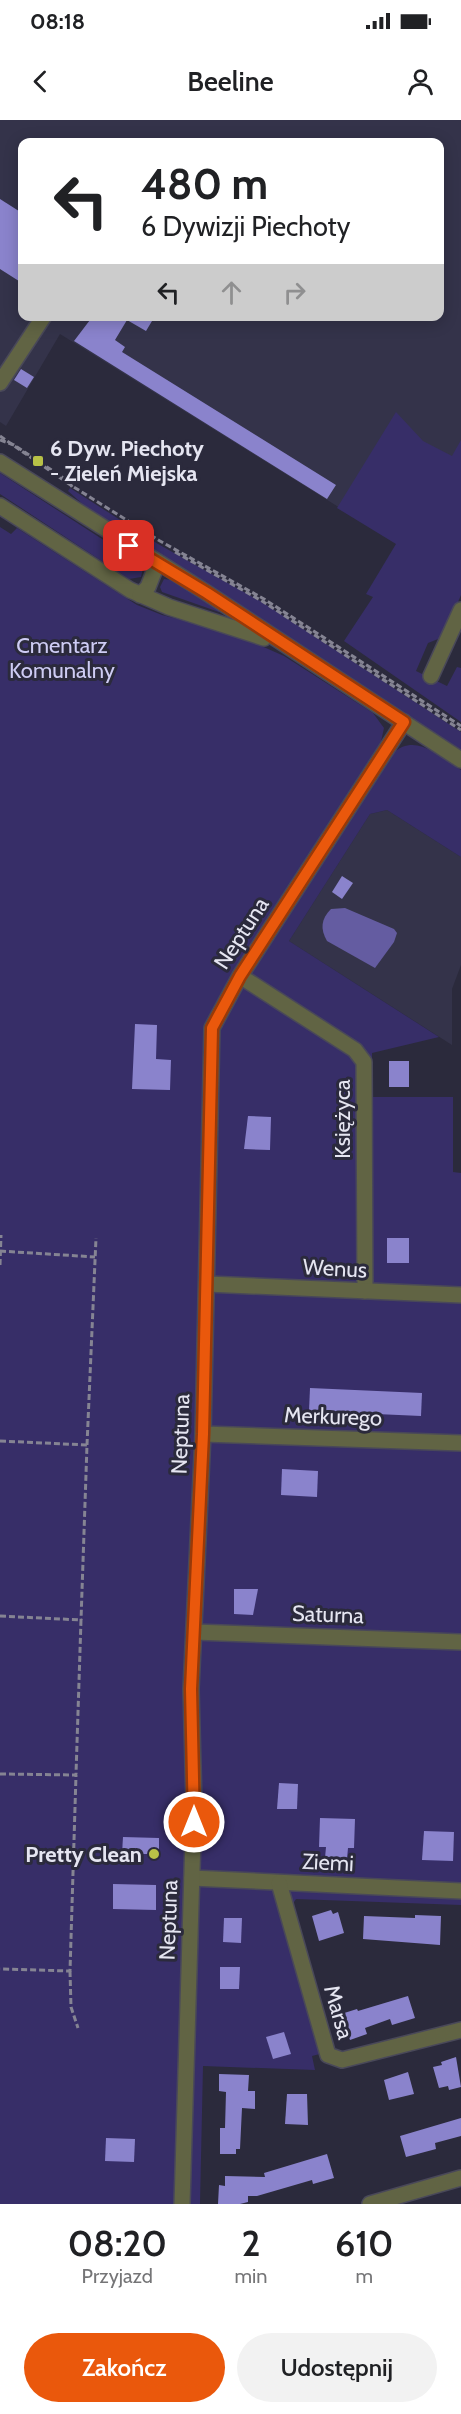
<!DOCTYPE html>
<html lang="pl">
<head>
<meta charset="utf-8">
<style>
  body { margin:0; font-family:Cabin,sans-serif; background:#f2f2f2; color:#202124; height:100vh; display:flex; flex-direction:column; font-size:22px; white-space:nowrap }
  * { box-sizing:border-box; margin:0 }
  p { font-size:20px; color:#757577 }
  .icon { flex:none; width:33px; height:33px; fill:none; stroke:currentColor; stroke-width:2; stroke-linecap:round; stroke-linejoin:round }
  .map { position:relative; height:2084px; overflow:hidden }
  .details { display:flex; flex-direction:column; background:#fff; flex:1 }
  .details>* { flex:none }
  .hud { position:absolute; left:18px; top:18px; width:426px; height:183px; border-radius:12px; box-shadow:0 3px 15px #0003; background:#fff; color:#202124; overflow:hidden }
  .pin { position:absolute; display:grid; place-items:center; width:51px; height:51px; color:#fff; margin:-26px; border-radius:12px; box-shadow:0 3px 9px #0006 }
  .me { position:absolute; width:66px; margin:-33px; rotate:0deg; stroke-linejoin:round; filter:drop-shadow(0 0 4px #0008) }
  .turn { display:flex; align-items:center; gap:21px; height:126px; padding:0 24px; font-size:27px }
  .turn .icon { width:78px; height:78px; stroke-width:2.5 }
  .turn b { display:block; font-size:42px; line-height:51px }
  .lanes { display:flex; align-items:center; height:57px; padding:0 24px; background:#0003; justify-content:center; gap:30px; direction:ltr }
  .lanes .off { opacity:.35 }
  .eta { display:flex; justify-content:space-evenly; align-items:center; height:102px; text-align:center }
  .eta b { font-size:36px; font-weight:600; line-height:42px }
  .button { display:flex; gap:12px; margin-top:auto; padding:12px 24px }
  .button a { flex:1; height:69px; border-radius:36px; background:#ea580c; color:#fff; font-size:24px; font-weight:600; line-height:69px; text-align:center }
  .button a+a { background:#f2f2f2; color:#202124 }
  .status { display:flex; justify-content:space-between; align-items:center; height:42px; padding:0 30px; background:#fff; direction:ltr }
  .status svg { height:16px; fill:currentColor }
  header { display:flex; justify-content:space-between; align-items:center; height:78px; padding:0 24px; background:#fff; font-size:27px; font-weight:600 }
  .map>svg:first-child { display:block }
  .built { fill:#34334a; fill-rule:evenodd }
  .green { fill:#372e68 }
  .water { fill:#645ca1 }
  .building { fill:#8a83cc }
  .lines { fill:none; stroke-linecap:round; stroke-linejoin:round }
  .minor-casing { stroke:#494859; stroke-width:18 }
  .path { stroke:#858493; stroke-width:3; stroke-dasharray:6 3; stroke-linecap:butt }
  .minor { stroke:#616444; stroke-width:15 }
  .route-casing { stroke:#983908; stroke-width:15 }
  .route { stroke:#ea580c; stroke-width:10 }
  .poi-dot { fill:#b8c147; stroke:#2b2a3c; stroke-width:2 }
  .labels { text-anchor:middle; stroke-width:6; stroke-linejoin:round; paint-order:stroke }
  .poi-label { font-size:22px; font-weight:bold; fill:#e5e5f1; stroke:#2b2a3c; text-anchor:start }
  .park-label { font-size:22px; fill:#ceccf4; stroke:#2b2a3c }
  .street-label { font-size:22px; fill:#e5e5f1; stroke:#2b2a3c }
</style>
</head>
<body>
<div class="status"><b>08:18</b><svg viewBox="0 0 49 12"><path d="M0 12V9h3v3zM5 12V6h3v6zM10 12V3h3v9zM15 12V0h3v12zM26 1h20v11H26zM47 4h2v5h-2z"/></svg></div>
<header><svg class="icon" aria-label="back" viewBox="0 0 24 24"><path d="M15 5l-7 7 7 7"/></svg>Beeline<svg class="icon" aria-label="person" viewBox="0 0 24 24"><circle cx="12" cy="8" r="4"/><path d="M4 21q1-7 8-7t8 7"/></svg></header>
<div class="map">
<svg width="461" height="2084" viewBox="0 0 461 2084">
  <rect width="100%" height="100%" fill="#2b2a3c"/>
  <g class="built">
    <path d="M 0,0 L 461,0 L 461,355 L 411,432 L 60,214 L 6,306 L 0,302 ZM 22,22 L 440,22 L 440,196 L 22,196 Z"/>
    <path d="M 387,690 L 461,737 L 461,845 L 452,869 L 452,925 L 289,821 L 370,694 Z"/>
  </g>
  <g class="green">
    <path d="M 396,292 L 423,321 L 452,336 L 461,320 L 461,475 L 443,517 L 428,523 L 416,551 L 447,566 L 457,547 L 461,548 L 461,602 L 344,521 L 373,477 L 366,474 L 396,424 L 337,388 Z"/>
    <path d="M 0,353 L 139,443 L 143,448 L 141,457 L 129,459 L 0,374 Z"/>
    <path d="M 70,368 L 158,424 L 262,482 L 461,612 L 461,630 L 87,388 L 68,371 Z"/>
    <path d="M 0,407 L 11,414 L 17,408 L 137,485 L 162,495 L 230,512 L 284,536 L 373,593 L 384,608 L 380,626 L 393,633 C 416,612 440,637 461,650 L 461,737 L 387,690 L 370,694 L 289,821 L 439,917 L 372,933 L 372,977 L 453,977 L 453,1052 L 461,1053 L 461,1785 L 296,1779 L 290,1788 L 335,1930 L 312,1936 L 315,1950 L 203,1946 L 200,2084 L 0,2084 Z"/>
    <path d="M 164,459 L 172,460 L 219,488 L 219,492 L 162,472 L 160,467 Z"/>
  </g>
  <path class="water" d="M 345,788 L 394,809 L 397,813 L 394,822 L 375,848 L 327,821 C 320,809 321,799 331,789 Z"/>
  <g class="building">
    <path d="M 0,79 L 22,93 L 22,163 L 0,149 Z"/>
    <path d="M 93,196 L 155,196 L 146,211 L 127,200 L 115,220 L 125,227 L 122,232 L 336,365 L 327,379 L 74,221 Z"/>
    <path d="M 21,249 L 34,257 L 27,268 L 14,260 Z"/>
    <path d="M 342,756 L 353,763 L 342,779 L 332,772 Z"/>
    <path d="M 135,904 L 157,905 L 156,939 L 171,940 L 170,970 L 132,969 Z"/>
    <rect x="389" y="941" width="20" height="26"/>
    <path d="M 248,996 L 271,997 L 270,1030 L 244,1029 Z"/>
    <rect x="387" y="1118" width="22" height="25"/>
    <path d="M 310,1268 L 422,1273 L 421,1296 L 309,1291 Z"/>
    <path d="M 282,1349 L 318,1351 L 317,1377 L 281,1375 Z"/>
    <path d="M 234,1469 L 258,1469 L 253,1495 L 234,1494 Z"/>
    <path d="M 279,1663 L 298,1664 L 297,1689 L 277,1689 Z"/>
    <path d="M 320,1698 L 355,1699 L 354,1728 L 348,1728 L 347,1739 L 325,1738 L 326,1727 L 319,1727 Z"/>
    <path d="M 424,1711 L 454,1712 L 453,1741 L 422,1740 Z"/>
    <path d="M 123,1717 L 159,1718 L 159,1734 L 122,1734 Z"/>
    <path d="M 113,1764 L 156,1765 L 156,1790 L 113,1789 Z"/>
    <path d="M 331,1790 L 333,1794 L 338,1792 L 344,1813 L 319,1821 L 312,1796 Z"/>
    <path d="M 415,1795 L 441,1796 L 440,1825 L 363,1819 L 364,1796 L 415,1798 Z"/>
    <path d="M 224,1798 L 242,1798 L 241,1823 L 223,1822 Z"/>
    <path d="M 220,1847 L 240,1847 L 239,1869 L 220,1869 Z"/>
    <path d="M 408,1876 L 415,1898 L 392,1905 L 390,1899 L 365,1908 L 367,1914 L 350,1920 L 341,1894 L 357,1889 L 358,1891 Z"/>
    <path d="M 284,1912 L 291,1934 L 273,1939 L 266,1917 Z"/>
    <path d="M 456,1937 L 461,1967 L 449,1970 L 448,1966 L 439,1968 L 433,1947 L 442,1945 L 441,1942 Z"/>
    <path d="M 408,1952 L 414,1974 L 389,1980 L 384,1960 Z"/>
    <path d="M 219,1954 L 249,1955 L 248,1971 L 255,1971 L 255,1989 L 242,1988 L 240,2029 L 236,2029 L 236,2034 L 220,2034 L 220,2008 L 225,2008 L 226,1972 L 219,1971 Z"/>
    <path d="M 287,1974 L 307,1974 L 308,2005 L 285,2004 Z"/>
    <path d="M 461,1998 L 461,2016 L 435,2023 L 436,2029 L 406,2037 L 400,2016 Z"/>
    <path d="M 106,2018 L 135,2019 L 134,2042 L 105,2041 Z"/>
    <path d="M 327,2034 L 334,2058 L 313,2064 L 312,2060 L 257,2076 L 248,2076 L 248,2082 L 240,2084 L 218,2084 L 219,2065 L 225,2066 L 225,2056 L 265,2057 L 264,2053 Z"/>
  </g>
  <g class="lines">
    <defs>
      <g id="minor">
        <path d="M 0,263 L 44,196"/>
        <path d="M 0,342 L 207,473 L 461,640"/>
        <path d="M 0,386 L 130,470 L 169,487 L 264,518"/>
        <path d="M 140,475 L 148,467 L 157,444"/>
        <path d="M 431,556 L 461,490"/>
        <path d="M 240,856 L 355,930 L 364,942 L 365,1171"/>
        <path d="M 207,1164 L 461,1175"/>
        <path d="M 203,1314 L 461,1323"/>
        <path d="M 194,1512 L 461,1522"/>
        <path d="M 192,1758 L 461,1771"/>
        <path d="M 279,1763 L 328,1935 L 342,1940 L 461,1910"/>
        <path d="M 182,2084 L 194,1684 L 191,1569 L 203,1314 L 212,908 L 240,856 L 404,602"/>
        <path d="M 370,2084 L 461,2058"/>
      </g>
    </defs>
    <use href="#minor" class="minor-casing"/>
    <g class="path">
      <path d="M 0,316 L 69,364 L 160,421 L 264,479 L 461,606"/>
      <path d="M 0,320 L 14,325 L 68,361 L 73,368"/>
      <path d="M 175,432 L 262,481 L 461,610"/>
      <path d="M 0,1131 L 95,1137"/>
      <path d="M 0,1145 L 1,1115"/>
      <path d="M 0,1321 L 87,1325 L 81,1500"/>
      <path d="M 87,1325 L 96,1118"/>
      <path d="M 0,1496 L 81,1500 L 76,1654"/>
      <path d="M 0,1654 L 76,1655 L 70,1851 L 0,1849"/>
      <path d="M 70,1851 L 71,1887 L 78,1908"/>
    </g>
    <use href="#minor" class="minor"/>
  </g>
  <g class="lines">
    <defs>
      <path id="route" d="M 129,426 L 207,473 L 404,602 L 240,856 L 212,908 L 203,1314 L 191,1569 L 194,1702"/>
    </defs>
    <use href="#route" class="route-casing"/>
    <use href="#route" class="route"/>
  </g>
  <g class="poi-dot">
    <rect x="32" y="335" width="12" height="12" rx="3"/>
    <circle cx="154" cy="1734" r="6"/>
  </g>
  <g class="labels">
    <g class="poi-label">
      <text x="50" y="336">6 Dyw. Piechoty<tspan x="50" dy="25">- Zieleń Miejska</tspan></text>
      <text x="142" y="1742" text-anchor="end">Pretty Clean</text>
    </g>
    <g class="park-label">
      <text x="62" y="533">Cmentarz<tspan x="62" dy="25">Komunalny</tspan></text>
    </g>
    <g class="street-label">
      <text transform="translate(241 813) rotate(-57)" y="8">Neptuna</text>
      <text transform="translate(342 999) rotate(-90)" y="8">Księżyca</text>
      <text transform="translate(335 1148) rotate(3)" y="8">Wenus</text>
      <text transform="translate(333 1296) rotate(2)" y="8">Merkurego</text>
      <text transform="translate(180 1314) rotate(-88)" y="8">Neptuna</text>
      <text transform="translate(328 1494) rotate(2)" y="8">Saturna</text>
      <text transform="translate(328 1742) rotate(3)" y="8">Ziemi</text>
      <text transform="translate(168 1800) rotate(-88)" y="8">Neptuna</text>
      <text transform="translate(339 1892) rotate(74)" y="8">Marsa</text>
    </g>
  </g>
</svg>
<div class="pin" style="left:129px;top:426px;background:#d93025"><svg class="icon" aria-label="arrive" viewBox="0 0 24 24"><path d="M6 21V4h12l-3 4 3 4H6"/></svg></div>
<svg class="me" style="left:194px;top:1702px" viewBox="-20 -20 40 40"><circle r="17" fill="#ea580c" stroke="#fff" stroke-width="3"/><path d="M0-11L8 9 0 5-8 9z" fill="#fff"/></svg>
<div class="hud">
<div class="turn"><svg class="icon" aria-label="left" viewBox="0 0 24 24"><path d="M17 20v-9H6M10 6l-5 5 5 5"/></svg><div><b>480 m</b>6 Dywizji Piechoty</div></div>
<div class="lanes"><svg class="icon" aria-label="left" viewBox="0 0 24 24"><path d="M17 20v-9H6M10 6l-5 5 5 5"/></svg><svg class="icon off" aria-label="ahead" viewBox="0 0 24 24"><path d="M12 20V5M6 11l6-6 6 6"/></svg><svg class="icon off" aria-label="right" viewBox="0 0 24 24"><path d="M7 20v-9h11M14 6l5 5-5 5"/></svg></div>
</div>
</div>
<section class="details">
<div class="eta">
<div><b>08:20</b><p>Przyjazd</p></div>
<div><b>2</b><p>min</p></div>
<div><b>610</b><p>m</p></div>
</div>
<div class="button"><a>Zakończ</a><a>Udostępnij</a></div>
</section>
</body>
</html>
